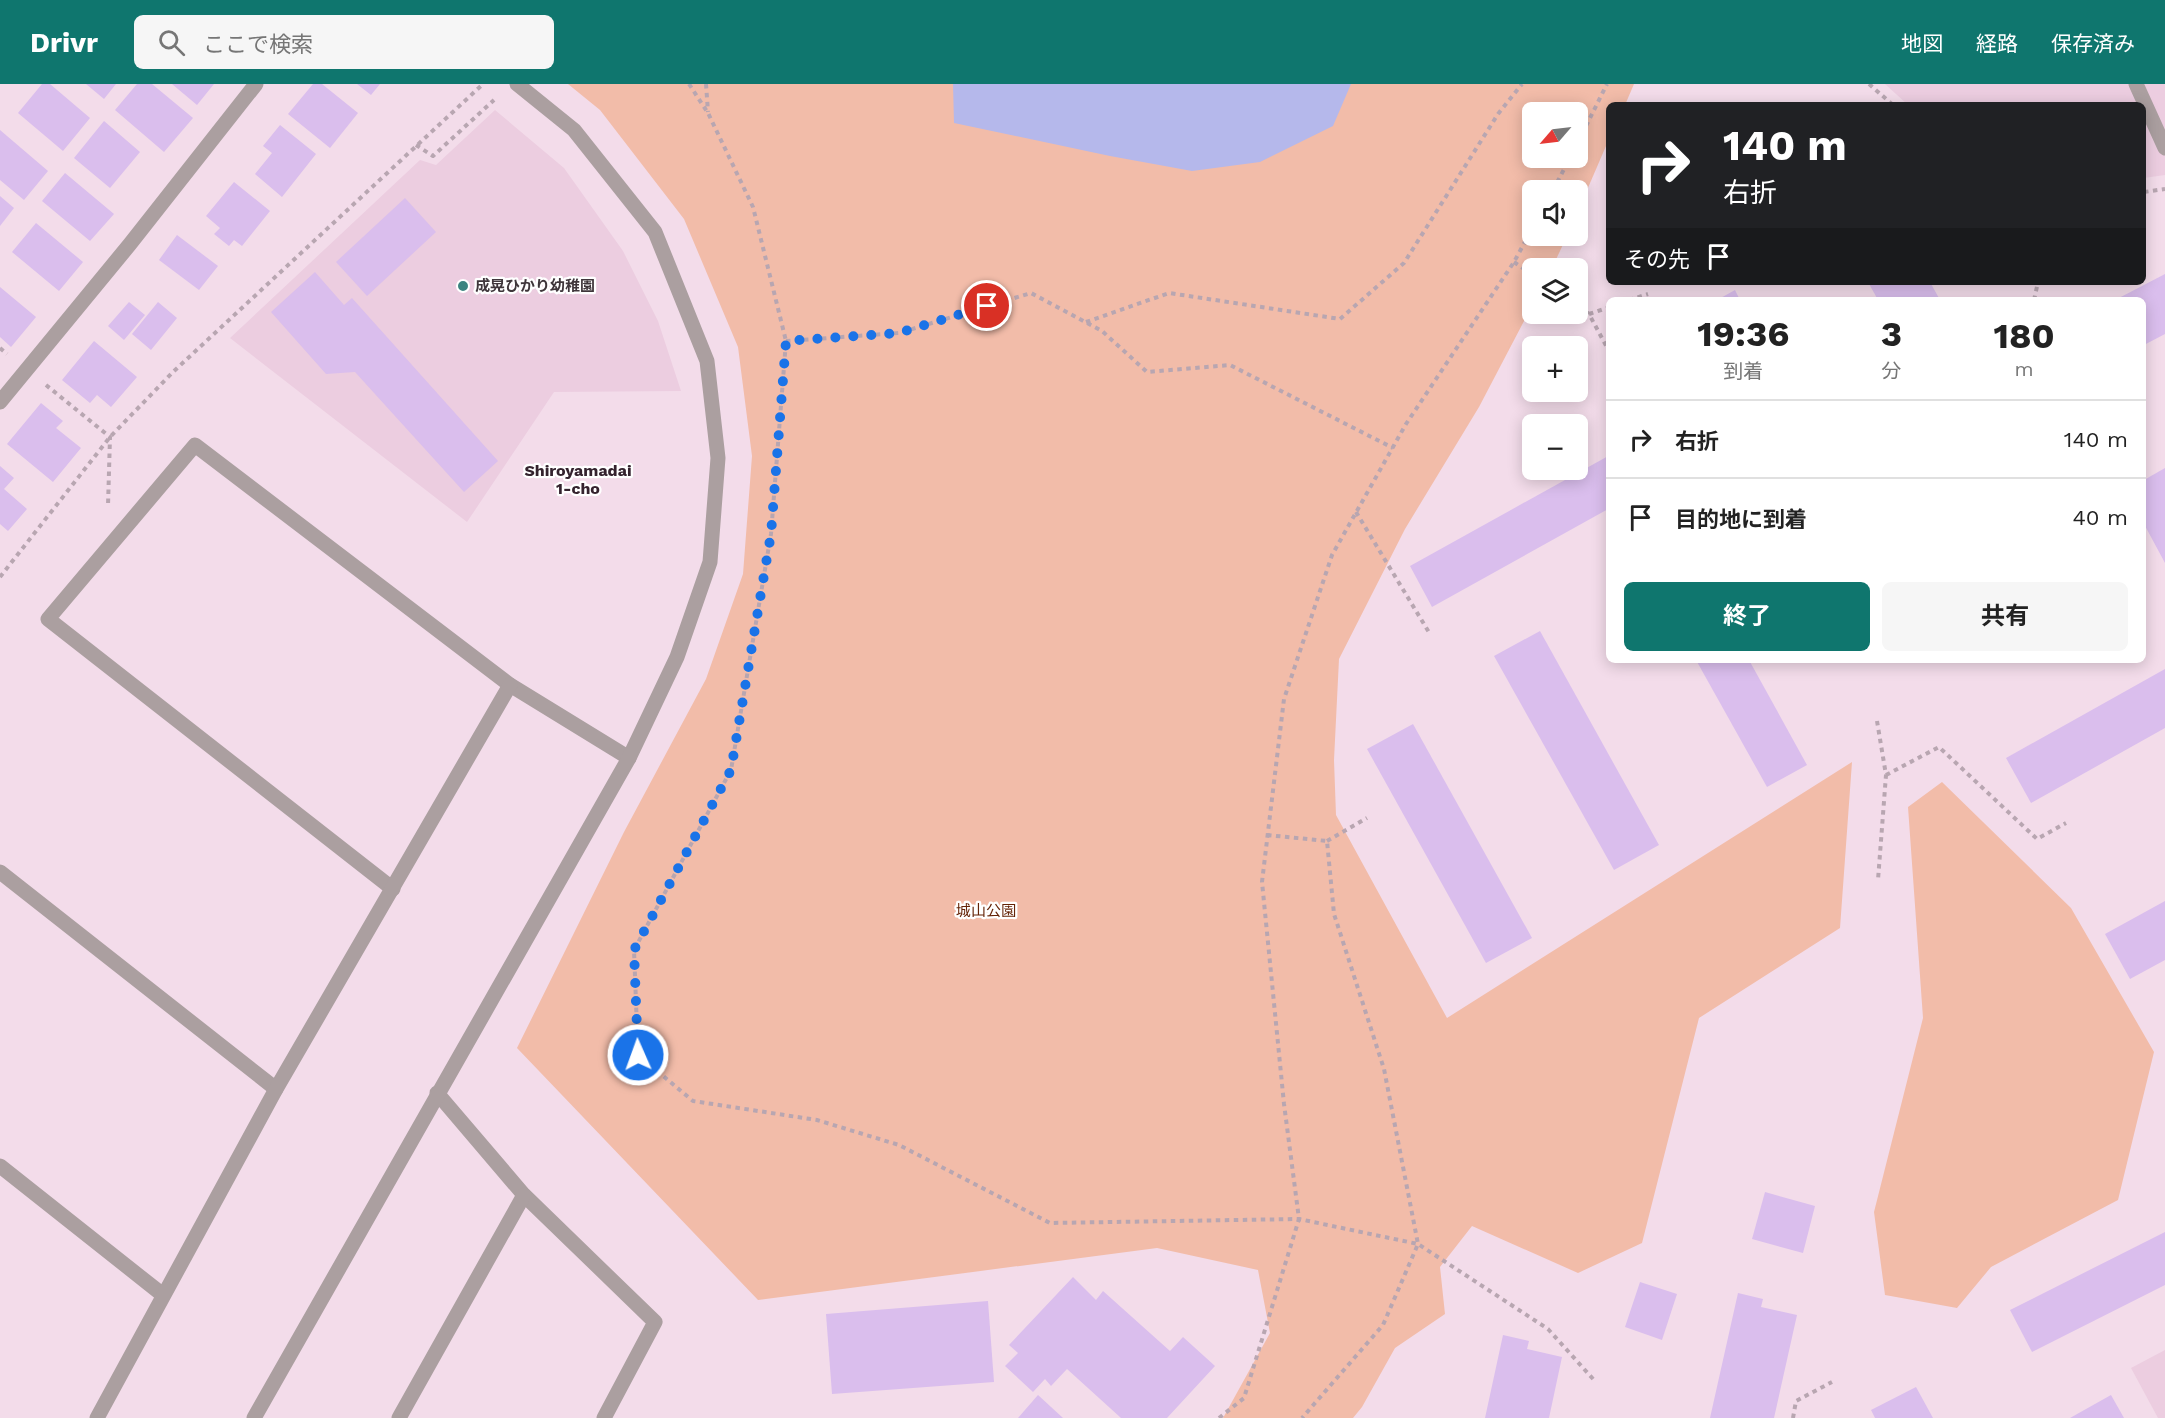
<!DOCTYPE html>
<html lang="ja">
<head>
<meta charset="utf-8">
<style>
  body { margin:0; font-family:"Work Sans","Noto Sans JP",sans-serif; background:#f6f6f6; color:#222; height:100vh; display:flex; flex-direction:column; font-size:22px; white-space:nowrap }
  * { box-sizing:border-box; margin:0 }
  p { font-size:20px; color:#767676 }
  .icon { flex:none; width:33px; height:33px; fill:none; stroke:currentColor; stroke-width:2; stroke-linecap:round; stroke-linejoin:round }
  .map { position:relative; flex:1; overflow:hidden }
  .side { position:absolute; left:1606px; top:213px; width:540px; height:366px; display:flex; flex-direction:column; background:#fff; border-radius:9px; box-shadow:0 3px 15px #0003 }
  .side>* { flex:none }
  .top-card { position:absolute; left:1606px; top:18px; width:540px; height:183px; border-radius:9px; box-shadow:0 3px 15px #0003; background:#202124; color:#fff; overflow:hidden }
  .needle { width:39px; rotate:242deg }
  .tools { position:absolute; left:1522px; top:18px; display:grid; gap:12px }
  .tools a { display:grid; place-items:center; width:66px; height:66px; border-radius:9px; background:#fff; box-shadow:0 3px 15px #0003; font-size:30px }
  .pin { position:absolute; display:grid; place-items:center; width:51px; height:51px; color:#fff; margin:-26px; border:3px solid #fff; border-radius:50%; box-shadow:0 2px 6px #0007 }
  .me { position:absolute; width:66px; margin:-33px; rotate:358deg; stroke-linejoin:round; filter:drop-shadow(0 0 4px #0008) }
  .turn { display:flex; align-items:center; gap:21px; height:126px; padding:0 18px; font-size:27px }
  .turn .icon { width:78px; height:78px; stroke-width:2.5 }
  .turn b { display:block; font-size:42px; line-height:51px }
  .then { display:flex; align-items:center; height:57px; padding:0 18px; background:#0003; gap:12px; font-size:22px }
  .eta { display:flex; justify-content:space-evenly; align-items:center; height:102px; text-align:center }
  .eta b { font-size:36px; font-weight:700; line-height:42px }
  .button { display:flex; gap:12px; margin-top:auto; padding:12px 18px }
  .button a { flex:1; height:69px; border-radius:9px; background:#0f766e; color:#fff; font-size:24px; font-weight:700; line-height:69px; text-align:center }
  .button a+a { background:#f6f6f6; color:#222 }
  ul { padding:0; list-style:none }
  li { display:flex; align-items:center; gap:18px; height:78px; padding:0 18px; border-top:2px solid #e0e0e0 }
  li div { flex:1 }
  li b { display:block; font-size:22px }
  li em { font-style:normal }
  header { display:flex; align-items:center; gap:36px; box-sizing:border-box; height:84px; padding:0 30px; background:#0f766e; color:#fff }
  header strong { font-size:28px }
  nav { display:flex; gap:33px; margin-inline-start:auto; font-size:21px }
  .search { width:420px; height:54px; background:#f6f6f6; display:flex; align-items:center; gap:15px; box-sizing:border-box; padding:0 21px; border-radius:9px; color:#767676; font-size:22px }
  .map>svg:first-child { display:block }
  .built { fill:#eccde0 }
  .green { fill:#f2bca9; fill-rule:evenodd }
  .water { fill:#b5b8eb }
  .building { fill:#dabeed }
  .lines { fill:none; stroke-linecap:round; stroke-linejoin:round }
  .path { stroke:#b8a6b1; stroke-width:4; stroke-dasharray:4.5 4.5; stroke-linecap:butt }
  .minor { stroke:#ab9fa0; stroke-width:15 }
  .route { stroke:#1a73e8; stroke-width:10; stroke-dasharray:0 18 }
  .poi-dot { fill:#3b8380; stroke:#fff; stroke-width:2 }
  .labels { text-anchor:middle; stroke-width:4.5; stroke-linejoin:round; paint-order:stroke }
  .poi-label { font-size:15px; font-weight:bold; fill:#3f363b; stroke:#fff; text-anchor:start }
  .park-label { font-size:15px; fill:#652408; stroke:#fff }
  .neighbourhood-label { font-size:16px; font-weight:bold; fill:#34232e; stroke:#fff }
</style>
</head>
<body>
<header>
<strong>Drivr</strong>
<div class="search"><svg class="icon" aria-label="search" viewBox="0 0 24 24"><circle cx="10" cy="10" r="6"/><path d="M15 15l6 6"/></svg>ここで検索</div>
<nav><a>地図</a><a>経路</a><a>保存済み</a></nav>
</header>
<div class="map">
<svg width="2165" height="1334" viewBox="0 0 2165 1334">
  <rect width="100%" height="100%" fill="#f3dcea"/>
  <g class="built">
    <path d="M 1885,0 L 2165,0 L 2165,91 L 2144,94 L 2144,21 L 1908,21 Z"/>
    <path d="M 495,26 L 564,84 L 623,167 L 658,237 L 681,307 L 554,308 L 467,438 L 230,254 L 420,76 L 436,81 Z"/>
    <path d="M 2165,1266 L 2165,1334 L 2158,1334 L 2131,1284 Z"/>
  </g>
  <g class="green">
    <path d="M 568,0 L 1634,0 L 1625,21 L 1610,21 L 1609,55 L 1578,127 L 1578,106 L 1533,106 L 1533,152 L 1567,152 L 1552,184 L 1533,184 L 1533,220 L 1479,323 L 1405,445 L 1339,575 L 1334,676 L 1336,731 L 1447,934 L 1852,678 L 1840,844 L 1699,934 L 1642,1159 L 1578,1189 L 1472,1142 L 1440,1183 L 1445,1230 L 1395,1264 L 1362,1323 L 1353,1334 L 1223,1334 L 1270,1249 L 1258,1186 L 1157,1164 L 758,1216 L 517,964 L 624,748 L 706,595 L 743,490 L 752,372 L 738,263 L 684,135 L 600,26 ZM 1533,28 L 1578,28 L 1578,74 L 1533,74 Z"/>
    <path d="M 1942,698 L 2071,824 L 2154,968 L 2118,1116 L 1991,1183 L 1957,1224 L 1885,1211 L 1874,1128 L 1923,934 L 1908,723 Z"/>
  </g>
  <path class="water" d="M 953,0 L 1351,0 L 1333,42 L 1260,78 L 1192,87 L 1110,72 L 954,39 Z"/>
  <g class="building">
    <path d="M 42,0 L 50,0 L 90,34 L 63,67 L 18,29 Z"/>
    <path d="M 86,0 L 116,0 L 104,15 Z"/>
    <path d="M 137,0 L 152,0 L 193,34 L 164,68 L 115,26 Z"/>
    <path d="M 172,0 L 214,0 L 197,21 Z"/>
    <path d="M 313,0 L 322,0 L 358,29 L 330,64 L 288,30 Z"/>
    <path d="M 357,0 L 380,0 L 371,11 Z"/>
    <path d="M 104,37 L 140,68 L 110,104 L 74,74 Z"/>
    <path d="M 280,41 L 316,70 L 282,113 L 255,90 L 272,69 L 263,62 Z"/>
    <path d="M 0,46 L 48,87 L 24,116 L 0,96 Z"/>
    <path d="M 65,89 L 114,130 L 90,157 L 42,117 Z"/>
    <path d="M 234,98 L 270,127 L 242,162 L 234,156 L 229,162 L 214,150 L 220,144 L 206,132 Z"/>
    <path d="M 0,112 L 14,124 L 0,142 Z"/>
    <path d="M 405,114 L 436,148 L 367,212 L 336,178 Z"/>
    <path d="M 36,139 L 83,178 L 59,207 L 12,168 Z"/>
    <path d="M 177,151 L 218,182 L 199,206 L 159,176 Z"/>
    <path d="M 315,188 L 344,221 L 352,214 L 498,377 L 464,408 L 355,288 L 326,290 L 271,228 Z"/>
    <path d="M 2165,190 L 2165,250 L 2144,261 L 2144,216 L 2115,216 Z"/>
    <path d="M 1868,198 L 1930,198 L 1940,216 L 1878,216 Z"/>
    <path d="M 0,203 L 36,233 L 11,263 L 0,253 Z"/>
    <path d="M 1735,206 L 1740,216 L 1717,216 Z"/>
    <path d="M 129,218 L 145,231 L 124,256 L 108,242 Z"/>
    <path d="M 158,218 L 177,234 L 151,266 L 132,250 Z"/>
    <path d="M 94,257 L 137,293 L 111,323 L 97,311 L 90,319 L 62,296 Z"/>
    <path d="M 41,319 L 63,337 L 56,344 L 81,364 L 53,398 L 7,360 Z"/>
    <path d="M 1610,371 L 1610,424 L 1432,523 L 1410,482 Z"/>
    <path d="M 0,382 L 14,394 L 4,405 L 27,425 L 8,447 L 0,440 Z"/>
    <path d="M 2165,384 L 2165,479 L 2144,440 L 2144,396 Z"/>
    <path d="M 1540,547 L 1659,761 L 1614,786 L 1494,572 Z"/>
    <path d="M 1696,576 L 1749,576 L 1807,681 L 1767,703 Z"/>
    <path d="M 2165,585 L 2165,644 L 2031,719 L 2006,674 Z"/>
    <path d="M 1413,640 L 1532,854 L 1486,879 L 1367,665 Z"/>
    <path d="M 2165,817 L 2165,876 L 2130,895 L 2105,850 Z"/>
    <path d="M 1765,1108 L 1815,1122 L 1803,1169 L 1752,1155 Z"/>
    <path d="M 2165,1148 L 2165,1201 L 2032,1268 L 2010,1226 Z"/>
    <path d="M 1073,1193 L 1096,1216 L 1103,1207 L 1170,1267 L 1183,1253 L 1215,1282 L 1167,1334 L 1121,1334 L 1067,1285 L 1051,1302 L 1045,1295 L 1033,1308 L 1005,1282 L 1018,1269 L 1009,1261 Z"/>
    <path d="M 1640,1198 L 1677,1210 L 1662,1256 L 1625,1243 Z"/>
    <path d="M 1738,1209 L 1763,1215 L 1761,1223 L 1797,1231 L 1774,1334 L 1710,1334 Z"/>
    <path d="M 988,1217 L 994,1298 L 832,1310 L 826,1230 Z"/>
    <path d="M 1503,1251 L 1529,1257 L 1527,1265 L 1562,1273 L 1549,1334 L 1485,1334 Z"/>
    <path d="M 1916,1303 L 1933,1334 L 1875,1334 L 1871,1326 Z"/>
    <path d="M 1038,1311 L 1063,1334 L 1018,1334 Z"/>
    <path d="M 2111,1311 L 2124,1334 L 2070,1334 Z"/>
  </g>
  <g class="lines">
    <g class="path">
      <path d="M 689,0 L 708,29 L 753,123 L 786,257 L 771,450 L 731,686 L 634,866 L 638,971 L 693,1017 L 817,1036 L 899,1061 L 1050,1139 L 1299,1135 L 1418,1160 L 1548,1245 L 1594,1296"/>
      <path d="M 706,0 L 708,28"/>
      <path d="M 1869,0 L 1893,21"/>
      <path d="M 1578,58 L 1607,0"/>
      <path d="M 416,61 L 433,72 L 494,16"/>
      <path d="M 1553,106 L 1570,74"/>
      <path d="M 2144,108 L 2165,105"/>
      <path d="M 1514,178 L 1533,191"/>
      <path d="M 1629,216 L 1648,210"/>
      <path d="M 2034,216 L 2038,198"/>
      <path d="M 1578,222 L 1589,230 L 1610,269"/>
      <path d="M 1589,230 L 1610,223"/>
      <path d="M 1086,238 L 1169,209 L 1340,235 L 1404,179 L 1498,30 L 1522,0"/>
      <path d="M 786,257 L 899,249 L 1031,209 L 1102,247 L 1147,288 L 1230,281 L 1393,364"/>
      <path d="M 0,264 L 7,270"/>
      <path d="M 46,301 L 110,353 L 108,422"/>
      <path d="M 1356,428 L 1430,550"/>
      <path d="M 0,493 L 110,353 L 173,288 L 483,0"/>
      <path d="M 1877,637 L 1886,691 L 1878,796"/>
      <path d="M 1886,691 L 1939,663 L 2037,755 L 2066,739"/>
      <path d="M 1267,751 L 1327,757 L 1334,830 L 1384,985 L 1418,1160 L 1383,1241 L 1302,1334"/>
      <path d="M 1327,757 L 1367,734"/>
      <path d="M 1219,1334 L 1244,1314 L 1299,1135 L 1284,1020 L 1262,798 L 1284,615 L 1332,471 L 1406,340 L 1514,178 L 1533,143"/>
      <path d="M 1793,1334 L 1796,1317 L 1832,1298"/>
    </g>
    <g class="minor">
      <path d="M 2136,0 L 2165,64"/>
      <path d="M 0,318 L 130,160 L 256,0"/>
      <path d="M 0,788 L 276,1005"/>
      <path d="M 393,805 L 48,535 L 195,361 L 510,601 L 629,674"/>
      <path d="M 437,1009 L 524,1111 L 655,1238 L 604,1334"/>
      <path d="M 0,1082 L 163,1211"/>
      <path d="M 97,1334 L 276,1005 L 510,601"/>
      <path d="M 254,1334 L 629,674 L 677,573 L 710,478 L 718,374 L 707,277 L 655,148 L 574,46 L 517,0"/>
      <path d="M 399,1334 L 524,1111"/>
    </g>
  </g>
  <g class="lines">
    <path class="route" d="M 638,971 L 634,866 L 731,686 L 771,450 L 786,257 L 899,249 L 987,222"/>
  </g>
  <circle class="poi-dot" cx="463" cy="202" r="6"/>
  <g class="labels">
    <g class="poi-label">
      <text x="475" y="207">成晃ひかり幼稚園</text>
    </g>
    <g class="park-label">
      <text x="986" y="832">城山公園</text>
    </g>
    <g class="neighbourhood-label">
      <text x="578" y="392">Shiroyamadai<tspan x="578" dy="18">1-cho</tspan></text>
    </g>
  </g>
</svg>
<div class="tools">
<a><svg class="needle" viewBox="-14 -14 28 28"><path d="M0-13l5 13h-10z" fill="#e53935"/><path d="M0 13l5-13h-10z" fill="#767676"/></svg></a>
<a><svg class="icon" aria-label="sound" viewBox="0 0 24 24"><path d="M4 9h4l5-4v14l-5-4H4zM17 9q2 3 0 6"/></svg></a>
<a><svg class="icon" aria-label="layers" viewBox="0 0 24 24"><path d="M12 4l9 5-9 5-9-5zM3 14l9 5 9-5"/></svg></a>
<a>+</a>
<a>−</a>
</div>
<div class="pin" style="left:987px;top:222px;background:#d93025"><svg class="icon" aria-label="arrive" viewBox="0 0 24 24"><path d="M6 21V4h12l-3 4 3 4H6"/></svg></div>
<svg class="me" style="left:638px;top:971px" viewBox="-20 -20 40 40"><circle r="17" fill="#1a73e8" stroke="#fff" stroke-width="3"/><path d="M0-11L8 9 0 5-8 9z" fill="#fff"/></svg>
<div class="top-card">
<div class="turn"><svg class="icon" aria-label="right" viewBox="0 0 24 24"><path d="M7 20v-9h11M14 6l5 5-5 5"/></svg><div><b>140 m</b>右折</div></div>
<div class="then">その先<svg class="icon" aria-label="arrive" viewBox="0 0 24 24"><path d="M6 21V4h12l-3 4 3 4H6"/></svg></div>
</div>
<section class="side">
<div class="eta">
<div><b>19:36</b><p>到着</p></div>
<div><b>3</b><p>分</p></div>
<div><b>180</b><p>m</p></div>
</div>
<ul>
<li><svg class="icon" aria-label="right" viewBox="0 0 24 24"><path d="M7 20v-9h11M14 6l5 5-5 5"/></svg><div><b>右折</b></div><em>140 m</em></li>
<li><svg class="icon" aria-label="arrive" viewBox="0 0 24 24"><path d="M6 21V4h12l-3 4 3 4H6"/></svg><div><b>目的地に到着</b></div><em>40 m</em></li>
</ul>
<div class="button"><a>終了</a><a>共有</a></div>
</section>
</div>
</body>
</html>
